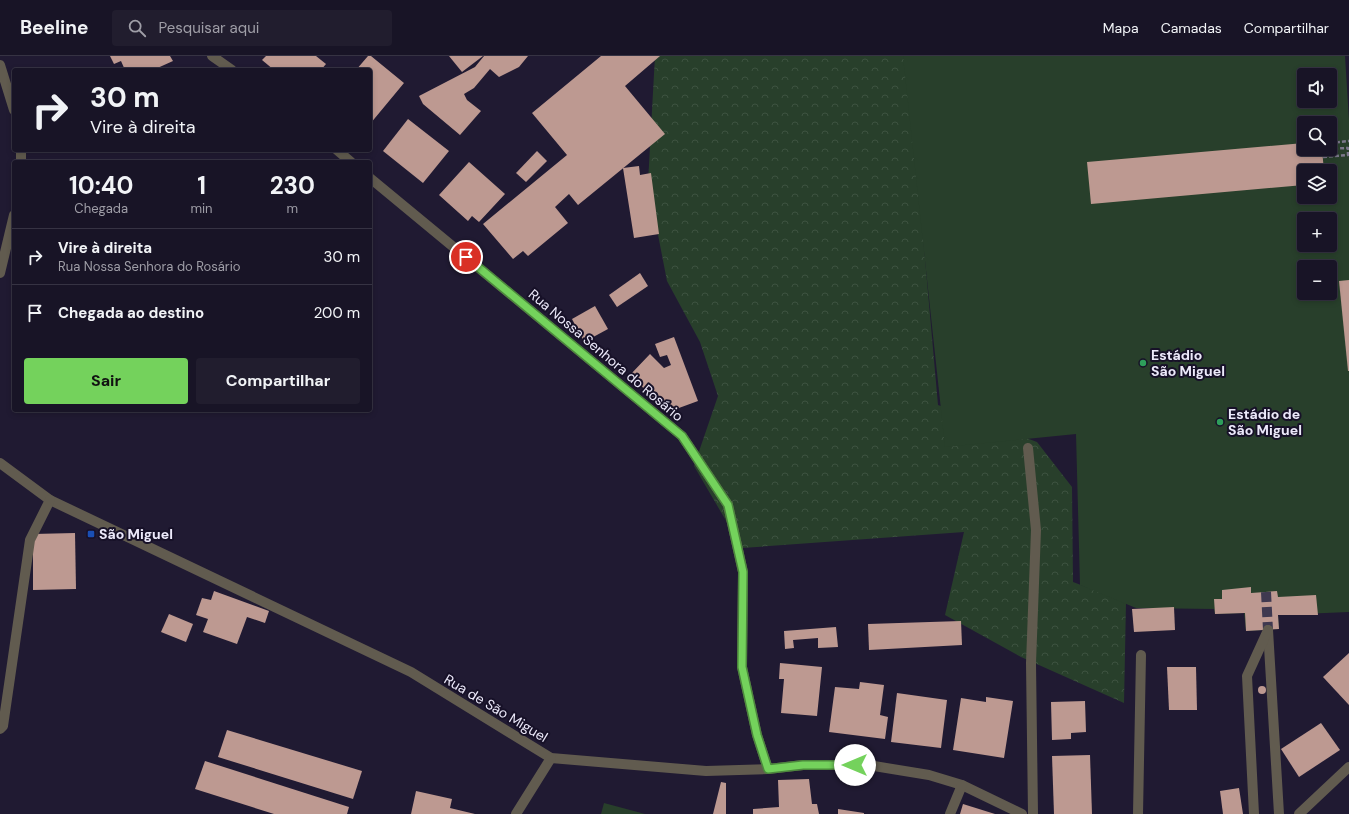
<!DOCTYPE html>
<html lang="pt">
<head>
<meta charset="utf-8">
<style>
  body { margin:0; font-family:"DM Sans",sans-serif; background:#211d2e; color:#f1f3f6; height:100vh; display:flex; flex-direction:column; font-size:15px; white-space:nowrap }
  * { box-sizing:border-box; margin:0 }
  p { font-size:13px; color:#9f9ea7 }
  .icon { flex:none; width:22px; height:22px; fill:none; stroke:currentColor; stroke-width:2; stroke-linecap:round; stroke-linejoin:round }
  .map { position:relative; flex:1; overflow:hidden }
  .sheet { position:absolute; left:12px; top:104px; width:360px; height:252px; display:flex; flex-direction:column; background:#181426; border-radius:4px; box-shadow:0 2px 6px #0003,0 0 0 1px #363343 }
  .sheet>* { flex:none }
  .guide { position:absolute; left:12px; top:12px; width:360px; height:84px; border-radius:4px; box-shadow:0 2px 6px #0003,0 0 0 1px #363343; background:#181426; color:#f1f3f6; overflow:hidden }
  .controls { position:absolute; left:1297px; top:12px; display:grid; gap:8px }
  .controls a { display:grid; place-items:center; width:40px; height:40px; border-radius:4px; background:#181426; box-shadow:0 2px 6px #0003,0 0 0 1px #363343; font-size:20px }
  .pin { position:absolute; display:grid; place-items:center; width:34px; height:34px; color:#fff; margin:-17px; border:2px solid #fff; border-radius:50%; box-shadow:0 1px 4px #0007 }
  .me { position:absolute; width:44px; margin:-22px; rotate:270deg; stroke-linejoin:round; filter:drop-shadow(0 0 3px #0008) }
  .turn { display:flex; align-items:center; gap:14px; height:84px; padding:0 12px; font-size:18px }
  .turn .icon { width:52px; height:52px; stroke-width:2.5 }
  .turn b { display:block; font-size:28px; line-height:34px }
  .eta { display:flex; justify-content:space-evenly; align-items:center; height:68px; text-align:center }
  .eta b { font-size:24px; font-weight:700; line-height:28px }
  .button { display:flex; gap:8px; margin-top:auto; padding:8px 12px }
  .button a { flex:1; height:46px; border-radius:4px; background:#74d25c; color:#111; font-size:16px; font-weight:700; line-height:46px; text-align:center }
  .button a+a { background:#211d2e; color:#f1f3f6 }
  ul { padding:0; list-style:none }
  li { display:flex; align-items:center; gap:12px; height:56px; padding:0 12px; border-top:1px solid #363343 }
  li div { flex:1 }
  li b { display:block; font-size:15px }
  li em { font-style:normal }
  header { display:flex; align-items:center; gap:24px; box-sizing:border-box; height:56px; padding:0 20px; background:#181426; border-bottom:1px solid #363343 }
  header strong { font-size:19px }
  nav { display:flex; gap:22px; margin-inline-start:auto; font-size:14px }
  .search { width:280px; height:36px; background:#211d2e; display:flex; align-items:center; gap:10px; box-sizing:border-box; padding:0 14px; border-radius:4px; color:#9f9ea7; font-size:15px }
  .map>svg:first-child { display:block }
  .forest { fill:url(#forest-crowns) }
  .green { fill:#283f2b; fill-rule:evenodd }
  .building { fill:#bd9991 }
  .lines { fill:none; stroke-linecap:round; stroke-linejoin:round }
  .minor-tunnel { stroke:#3f3950; stroke-width:10; stroke-dasharray:10 5; stroke-linecap:butt }
  .path { stroke:#7d798d; stroke-width:2.5; stroke-dasharray:4 2; stroke-linecap:butt }
  .minor { stroke:#615b4f; stroke-width:10 }
  .route-casing { stroke:#4b883c; stroke-width:10 }
  .route { stroke:#74d25c; stroke-width:7 }
  .leisure-dot { fill:#2e9e5b; stroke:#171128; stroke-width:1.5 }
  .transit-dot { fill:#1a4fb4; stroke:#171128; stroke-width:1.5 }
  .labels { text-anchor:middle; stroke-width:4; stroke-linejoin:round; paint-order:stroke }
  .street-label { font-size:14px; fill:#ece9fa; stroke:#171128 }
  .poi-label { font-size:14px; font-weight:bold; fill:#ece9fa; stroke:#171128; text-anchor:start }
</style>
</head>
<body>
<header>
<strong>Beeline</strong>
<div class="search"><svg class="icon" aria-label="search" viewBox="0 0 24 24"><circle cx="10" cy="10" r="6"/><path d="M15 15l6 6"/></svg>Pesquisar aqui</div>
<nav><a>Mapa</a><a>Camadas</a><a>Compartilhar</a></nav>
</header>
<div class="map">
<svg width="1349" height="758" viewBox="0 0 1349 758">
  <defs>
    <pattern id="forest-crowns" width="20" height="18" patternUnits="userSpaceOnUse"><rect width="20" height="18" fill="#283f2b"/><path d="M2 6a3 3 0 1 1 6 0M12 15a3 3 0 1 1 6 0" fill="none" stroke="#3d5240"/></pattern>
  </defs>
  <rect width="100%" height="100%" fill="#201a32"/>
  <path class="forest" d="M 655,0 L 907,0 L 938,349 L 1037,386 L 1072,431 L 1073,526 L 1126,546 L 1124,647 L 1021,601 L 945,559 L 964,476 L 742,492 L 694,410 L 718,340 L 700,286 L 667,225 L 648,127 Z"/>
  <g class="green">
    <path d="M 903,0 L 1345,0 L 1349,64 L 1349,556 L 1278,559 L 1279,573 L 1246,575 L 1244,557 L 1215,558 L 1214,553 L 1136,552 L 1080,529 L 1076,378 L 945,391 ZM 1304,19 L 1330,19 L 1330,45 L 1304,45 ZM 1304,67 L 1330,67 L 1330,93 L 1304,93 ZM 1304,115 L 1330,115 L 1330,141 L 1304,141 ZM 1304,163 L 1330,163 L 1330,189 L 1304,189 ZM 1304,211 L 1330,211 L 1330,237 L 1304,237 Z"/>
    <path d="M 604,747 L 645,758 L 601,758 Z"/>
  </g>
  <g class="building">
    <path d="M 110,0 L 170,0 L 173,5 L 153,14 L 125,14 L 121,5 L 114,8 Z"/>
    <path d="M 266,0 L 316,0 L 326,8 L 321,14 L 274,14 L 262,4 Z"/>
    <path d="M 368,0 L 371,0 L 404,27 L 370,68 L 370,14 L 356,14 Z"/>
    <path d="M 449,0 L 483,0 L 462,16 Z"/>
    <path d="M 484,0 L 528,0 L 519,11 L 499,21 L 490,13 L 474,32 L 464,38 L 467,44 L 481,55 L 460,79 L 423,48 L 419,40 L 475,11 Z"/>
    <path d="M 601,0 L 660,0 L 625,30 L 665,78 L 578,149 L 569,138 L 555,151 L 568,167 L 528,200 L 523,195 L 513,203 L 483,168 L 567,99 L 532,57 Z"/>
    <path d="M 408,63 L 449,95 L 423,127 L 383,95 Z"/>
    <path d="M 1304,87 L 1304,93 L 1322,93 L 1324,115 L 1304,115 L 1304,129 L 1091,148 L 1087,106 Z"/>
    <path d="M 537,95 L 547,105 L 526,126 L 516,117 Z"/>
    <path d="M 469,106 L 505,138 L 479,166 L 472,160 L 468,165 L 439,139 Z"/>
    <path d="M 639,110 L 640,119 L 651,117 L 659,178 L 634,182 L 623,112 Z"/>
    <path d="M 640,217 L 648,230 L 617,251 L 609,239 Z"/>
    <path d="M 1349,224 L 1349,315 L 1348,315 L 1339,225 Z"/>
    <path d="M 595,250 L 608,273 L 584,286 L 572,263 Z"/>
    <path d="M 674,281 L 698,345 L 668,356 L 630,319 L 650,298 L 664,312 L 671,309 L 667,299 L 660,301 L 655,288 Z"/>
    <path d="M 75,477 L 76,533 L 33,534 L 33,478 Z"/>
    <path d="M 1251,531 L 1251,537 L 1277,535 L 1278,541 L 1316,539 L 1318,559 L 1278,559 L 1279,573 L 1246,575 L 1245,557 L 1215,558 L 1214,543 L 1222,543 L 1222,534 Z"/>
    <path d="M 214,535 L 269,555 L 265,567 L 247,561 L 237,588 L 203,576 L 208,563 L 196,559 L 202,542 L 211,544 Z"/>
    <path d="M 1174,551 L 1175,574 L 1134,576 L 1132,553 Z"/>
    <path d="M 169,558 L 193,568 L 186,586 L 161,576 Z"/>
    <path d="M 961,565 L 962,589 L 869,594 L 868,568 Z"/>
    <path d="M 836,571 L 838,591 L 818,592 L 818,582 L 793,584 L 794,592 L 785,593 L 784,575 Z"/>
    <path d="M 1349,597 L 1349,649 L 1323,621 Z"/>
    <path d="M 780,607 L 822,611 L 817,660 L 781,657 L 784,623 L 779,623 Z"/>
    <path d="M 1167,611 L 1196,611 L 1197,654 L 1169,654 Z"/>
    <path d="M 860,626 L 884,629 L 880,659 L 888,661 L 885,683 L 829,676 L 835,631 L 859,633 Z"/>
    <circle cx="1262" cy="634" r="4"/>
    <path d="M 897,637 L 947,644 L 941,692 L 891,686 Z"/>
    <path d="M 986,641 L 1013,645 L 1004,702 L 953,694 L 961,642 L 986,646 Z"/>
    <path d="M 1085,645 L 1086,676 L 1071,677 L 1071,683 L 1052,684 L 1051,646 Z"/>
    <path d="M 1321,667 L 1340,694 L 1299,721 L 1281,693 Z"/>
    <path d="M 227,674 L 362,715 L 353,743 L 218,701 Z"/>
    <path d="M 1090,699 L 1092,758 L 1054,758 L 1052,700 Z"/>
    <path d="M 205,705 L 349,751 L 347,758 L 274,758 L 195,733 Z"/>
    <path d="M 809,723 L 812,748 L 817,748 L 819,758 L 753,758 L 753,753 L 779,751 L 778,724 Z"/>
    <path d="M 721,726 L 726,727 L 726,758 L 713,758 Z"/>
    <path d="M 1239,732 L 1243,758 L 1223,758 L 1220,735 Z"/>
    <path d="M 416,735 L 452,743 L 450,752 L 475,758 L 411,758 Z"/>
    <path d="M 963,748 L 995,758 L 960,758 Z"/>
    <path d="M 838,753 L 864,757 L 864,758 L 838,758 Z"/>
  </g>
  <g class="lines">
    <path class="minor-tunnel" d="M 1266,536 L 1268,574"/>
    <g class="path">
      <path d="M 1330,87 L 1349,85"/>
      <path d="M 1323,101 L 1348,99 L 1348,92 L 1324,93"/>
    </g>
    <g class="minor">
      <path d="M 212,0 L 232,14"/>
      <path d="M 0,9 L 14,54"/>
      <path d="M 21,94 L 21,106"/>
      <path d="M 337,94 L 351,106"/>
      <path d="M 370,122 L 682,380 L 728,449 L 743,516 L 742,611 L 757,679 L 768,713"/>
      <path d="M 0,217 L 14,159"/>
      <path d="M 1028,392 L 1036,474 L 1031,607 L 1033,758"/>
      <path d="M 0,407 L 50,444 L 411,616 L 551,702 L 706,715 L 768,713 L 803,709 L 868,709 L 929,719 L 962,729 L 1022,758"/>
      <path d="M 1268,574 L 1279,758"/>
      <path d="M 0,673 L 3,670 L 30,484 L 50,444"/>
      <path d="M 516,758 L 551,702"/>
      <path d="M 950,758 L 962,729"/>
      <path d="M 1138,758 L 1141,599"/>
      <path d="M 1254,758 L 1247,620 L 1268,574"/>
      <path d="M 1299,758 L 1349,711"/>
    </g>
  </g>
  <g class="lines">
    <defs>
      <path id="route" d="M 466,201 L 682,380 L 728,449 L 743,516 L 742,611 L 757,679 L 768,713 L 803,709 L 855,709"/>
    </defs>
    <use href="#route" class="route-casing"/>
    <use href="#route" class="route"/>
  </g>
  <g class="leisure-dot">
    <circle cx="1143" cy="307" r="4"/>
    <circle cx="1220" cy="366" r="4"/>
  </g>
  <rect class="transit-dot" x="87" y="474" width="8" height="8" rx="2"/>
  <g class="labels">
    <g class="street-label">
      <text transform="translate(606 299) rotate(40)" y="5">Rua Nossa Senhora do Rosário</text>
      <text transform="translate(496 652) rotate(31)" y="5">Rua de São Miguel</text>
    </g>
    <g class="poi-label">
      <text x="1151" y="304">Estádio<tspan x="1151" dy="16">São Miguel</tspan></text>
      <text x="1228" y="363">Estádio de<tspan x="1228" dy="16">São Miguel</tspan></text>
      <text x="99" y="483">São Miguel</text>
    </g>
  </g>
</svg>
<div class="controls">
<a><svg class="icon" aria-label="sound" viewBox="0 0 24 24"><path d="M4 9h4l5-4v14l-5-4H4zM17 9q2 3 0 6"/></svg></a>
<a><svg class="icon" aria-label="search" viewBox="0 0 24 24"><circle cx="10" cy="10" r="6"/><path d="M15 15l6 6"/></svg></a>
<a><svg class="icon" aria-label="layers" viewBox="0 0 24 24"><path d="M12 4l9 5-9 5-9-5zM3 14l9 5 9-5"/></svg></a>
<a>+</a>
<a>−</a>
</div>
<div class="pin" style="left:466px;top:201px;background:#d93025"><svg class="icon" aria-label="arrive" viewBox="0 0 24 24"><path d="M6 21V4h12l-3 4 3 4H6"/></svg></div>
<svg class="me" style="left:855px;top:709px" viewBox="-20 -20 40 40"><circle r="19" fill="#fff"/><path d="M0-13L10 11 0 6-10 11z" fill="#74d25c"/></svg>
<div class="guide">
<div class="turn"><svg class="icon" aria-label="right" viewBox="0 0 24 24"><path d="M7 20v-9h11M14 6l5 5-5 5"/></svg><div><b>30 m</b>Vire à direita</div></div>
</div>
<section class="sheet">
<div class="eta">
<div><b>10:40</b><p>Chegada</p></div>
<div><b>1</b><p>min</p></div>
<div><b>230</b><p>m</p></div>
</div>
<ul>
<li><svg class="icon" aria-label="right" viewBox="0 0 24 24"><path d="M7 20v-9h11M14 6l5 5-5 5"/></svg><div><b>Vire à direita</b><p>Rua Nossa Senhora do Rosário</p></div><em>30 m</em></li>
<li><svg class="icon" aria-label="arrive" viewBox="0 0 24 24"><path d="M6 21V4h12l-3 4 3 4H6"/></svg><div><b>Chegada ao destino</b></div><em>200 m</em></li>
</ul>
<div class="button"><a>Sair</a><a>Compartilhar</a></div>
</section>
</div>
</body>
</html>
